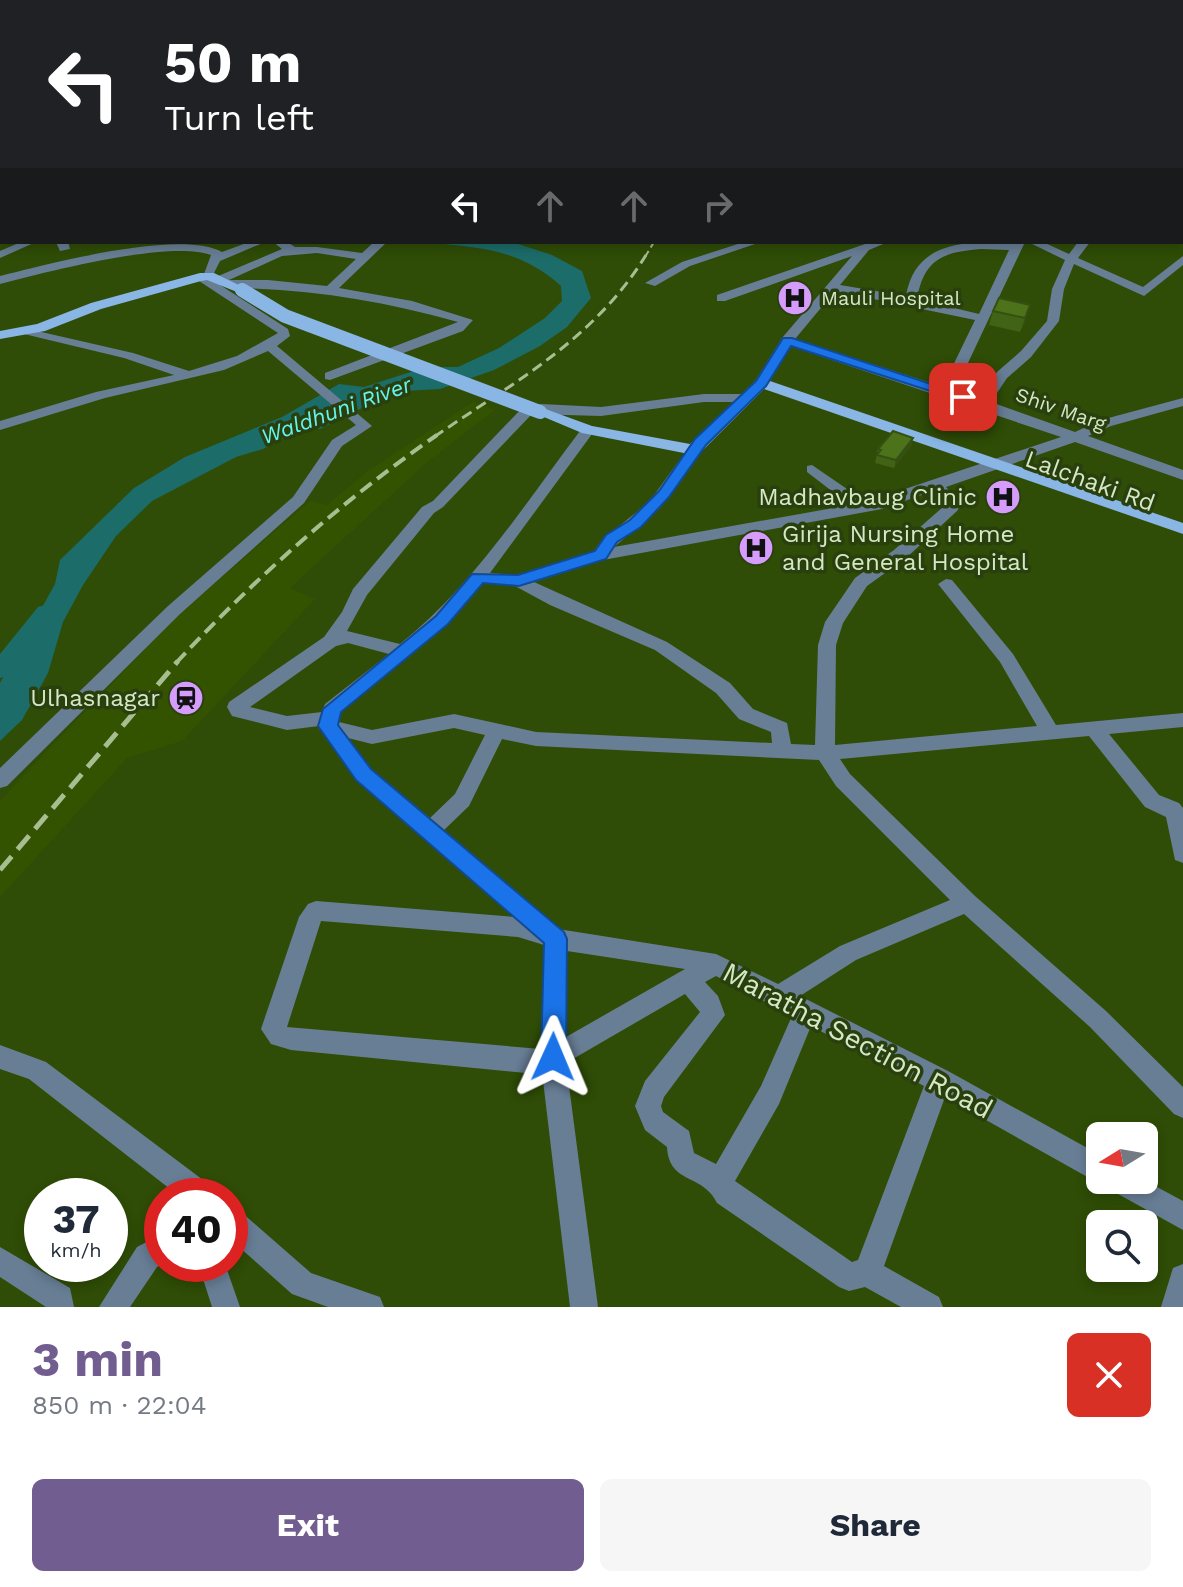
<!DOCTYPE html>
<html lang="en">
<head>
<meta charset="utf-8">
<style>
  body { margin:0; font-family:"Work Sans",sans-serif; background:#f6f6f7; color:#1f2937; height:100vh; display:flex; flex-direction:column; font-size:30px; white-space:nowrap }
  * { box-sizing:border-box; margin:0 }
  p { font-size:26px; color:#747a83 }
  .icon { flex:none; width:44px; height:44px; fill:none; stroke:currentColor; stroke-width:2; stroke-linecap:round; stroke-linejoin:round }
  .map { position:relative; height:1307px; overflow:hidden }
  .panel { display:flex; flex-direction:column; background:#fff; flex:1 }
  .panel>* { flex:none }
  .hud { position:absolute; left:0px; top:0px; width:1184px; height:244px; box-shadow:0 4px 12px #0003; background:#202124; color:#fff; overflow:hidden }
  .needle { width:52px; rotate:259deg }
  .controls { position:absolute; left:1086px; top:1122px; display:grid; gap:16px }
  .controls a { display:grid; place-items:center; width:72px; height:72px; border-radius:12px; background:#fff; box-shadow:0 4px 12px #0003; font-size:40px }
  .speed { position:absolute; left:24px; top:1178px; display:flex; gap:16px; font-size:40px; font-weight:700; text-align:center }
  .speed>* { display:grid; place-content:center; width:104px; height:104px; border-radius:50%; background:#fff; box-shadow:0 4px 12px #0003; line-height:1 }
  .speed small { font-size:20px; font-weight:400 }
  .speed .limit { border:12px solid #d22; background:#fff; color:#111 }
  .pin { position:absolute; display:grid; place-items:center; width:68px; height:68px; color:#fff; margin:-34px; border-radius:16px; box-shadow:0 4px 12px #0006 }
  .me { position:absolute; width:88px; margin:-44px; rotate:1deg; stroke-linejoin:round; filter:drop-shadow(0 0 6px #0008) }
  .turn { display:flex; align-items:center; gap:28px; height:168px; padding:0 32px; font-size:36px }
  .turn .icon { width:104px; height:104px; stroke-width:2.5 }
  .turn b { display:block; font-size:56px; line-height:68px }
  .lanes { display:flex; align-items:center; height:76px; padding:0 32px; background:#0003; justify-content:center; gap:40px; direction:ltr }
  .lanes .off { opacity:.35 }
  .round { display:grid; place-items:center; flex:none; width:84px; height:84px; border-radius:12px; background:#f6f6f7 }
  .overview { display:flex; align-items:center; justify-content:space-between; height:136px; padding:0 32px }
  h1 { font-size:48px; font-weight:700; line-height:60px; color:#715d8f }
  .action { display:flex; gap:16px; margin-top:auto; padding:16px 32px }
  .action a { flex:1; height:92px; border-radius:12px; background:#715d8f; color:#fff; font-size:32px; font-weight:700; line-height:92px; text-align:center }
  .action a+a { background:#f6f6f7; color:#1f2937 }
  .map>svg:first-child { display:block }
  .built { fill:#335300 }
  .water { fill:#1c6c69 }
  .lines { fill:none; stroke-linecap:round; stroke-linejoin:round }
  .river { fill:#1c6c69; fill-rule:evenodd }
  .minor { fill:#687e95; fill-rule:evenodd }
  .major { fill:#8ab6e6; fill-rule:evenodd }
  .rail-far3 { stroke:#a8be92; stroke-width:2; stroke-dasharray:7 4; stroke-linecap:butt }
  .rail-far2 { stroke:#a8be92; stroke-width:3; stroke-dasharray:11 6; stroke-linecap:butt }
  .rail-far1 { stroke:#a8be92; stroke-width:4; stroke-dasharray:14 7; stroke-linecap:butt }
  .rail { stroke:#a8be92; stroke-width:5; stroke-dasharray:18 9; stroke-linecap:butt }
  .major-bridge { stroke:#8ab6e6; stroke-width:14 }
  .wall { fill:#416316 }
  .shaded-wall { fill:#355012 }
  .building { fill:#4c731a; stroke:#355012; stroke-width:2 }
  .route { fill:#1a73e8; stroke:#114b97; stroke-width:2 }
  .labels { text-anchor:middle; stroke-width:7; stroke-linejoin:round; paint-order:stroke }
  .far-poi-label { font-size:20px; fill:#d5e8c6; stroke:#29400e; text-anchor:start }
  .far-street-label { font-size:20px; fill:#d5e8c6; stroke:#29400e }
  .far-water-label { font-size:22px; font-style:italic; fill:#65f5ee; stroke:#29400e }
  .street-label { font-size:24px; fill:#d5e8c6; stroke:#29400e }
  .poi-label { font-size:24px; fill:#d5e8c6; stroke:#29400e; text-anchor:end }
  .near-street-label { font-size:28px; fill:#d5e8c6; stroke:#29400e }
</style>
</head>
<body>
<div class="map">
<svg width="1183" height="1307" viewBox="0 0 1183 1307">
  <rect width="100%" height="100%" fill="#2f4d06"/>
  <path class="built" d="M 473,402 L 495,410 L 426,463 L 290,588 L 315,599 L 182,741 L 127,758 L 0,897 L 0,802 L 9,791 L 175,618 L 310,501 L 327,505 L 369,470 Z"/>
  <path class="water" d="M 426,242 L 515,243 L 552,255 L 582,271 L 591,298 L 567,327 L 540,346 L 494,370 L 440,389 L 404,391 L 382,398 L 320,429 L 303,428 L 263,449 L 236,457 L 152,501 L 116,536 L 83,585 L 63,622 L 48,673 L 22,720 L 0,741 L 0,683 L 55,584 L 60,560 L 134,488 L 185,457 L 282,417 L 339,384 L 364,387 L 426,367 L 458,367 L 499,348 L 545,318 L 562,301 L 561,286 C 519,248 479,248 426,242 Z"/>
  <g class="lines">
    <path class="river" d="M 45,605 L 52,607 L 56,612 L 8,676 L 0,678 L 0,654 L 38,607 Z"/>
    <g class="minor">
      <path d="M 628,0 L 636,0 L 637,2 L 629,2 Z"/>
      <path d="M 670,0 L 678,0 L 679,2 L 671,2 Z"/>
      <path d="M 845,0 L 855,0 L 858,2 L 848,2 Z"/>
      <path d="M 1042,0 L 1134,0 L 1039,2 Z"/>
      <rect x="1182" y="19" width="1" height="4"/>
      <rect x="1182" y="32" width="1" height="4"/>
      <rect x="1182" y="47" width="1" height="4"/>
      <rect x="1182" y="113" width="1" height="6"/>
      <rect x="1182" y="148" width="1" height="7"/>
      <rect x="0" y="182" width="2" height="6"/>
      <rect x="1182" y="194" width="1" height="6"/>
      <path d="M 21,242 L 36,242 L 0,258 L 0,251 Z"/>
      <path d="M 56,242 L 68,242 L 70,249 L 60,251 Z"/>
      <path d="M 249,242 L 265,242 L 220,261 L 211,279 L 215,282 L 216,277 L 282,249 L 273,242 L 287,242 L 295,247 L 317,247 L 362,253 L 374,242 L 387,242 L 339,288 L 412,301 L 473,320 L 463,331 L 330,380 L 325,379 L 325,373 L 458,322 C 383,301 307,288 228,288 L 223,283 L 217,283 L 288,329 L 290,336 L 277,346 L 372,426 L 342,446 L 304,503 L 180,614 L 7,786 L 0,788 L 0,768 L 168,606 L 293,497 L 332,440 L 356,425 L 268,351 L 224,370 L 105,398 L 0,430 L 0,421 L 96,392 L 174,375 L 124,358 L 24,334 L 24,328 L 133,353 L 189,371 L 237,356 L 278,333 L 196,279 L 196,275 L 204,274 L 211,255 C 169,240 46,272 0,284 L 0,276 C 48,264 180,229 222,252 ZM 317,253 L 356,259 L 327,286 L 268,280 L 229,280 L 282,256 Z"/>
      <path d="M 744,242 L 761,242 L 690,266 L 655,286 L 645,283 L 682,262 Z"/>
      <path d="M 871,242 L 888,242 L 869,250 L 840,285 L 906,296 C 916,235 977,242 1025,242 L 959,382 L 952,390 L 980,398 L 997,372 L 1021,351 L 1047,321 L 1052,289 L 1065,260 L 1028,242 L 1043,242 L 1069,254 L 1078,242 L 1090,242 L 1078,258 L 1143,287 L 1183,256 L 1183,265 L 1144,296 L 1074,264 L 1064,289 L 1059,321 L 1031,357 L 1007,378 L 991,402 L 1075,432 L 1101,420 L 1183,398 L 1183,406 L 1111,426 L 1088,436 L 1183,470 L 1183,480 L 1075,442 L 946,487 L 956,498 L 959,508 L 957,511 L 906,558 L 867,586 L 843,623 L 836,645 L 835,745 L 1037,726 L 1000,662 L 938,584 L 946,579 L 952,580 L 1013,654 L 1056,725 L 1183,713 L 1183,727 L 1109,734 L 1159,795 L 1179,803 L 1183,808 L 1183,863 L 1175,860 L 1166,817 L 1145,807 L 1089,736 L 840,759 L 850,774 L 975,896 L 1106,1011 L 1183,1087 L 1183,1118 L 1174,1114 L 1090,1027 L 964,914 L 856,960 L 800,996 L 948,1071 L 1100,1155 L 1100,1180 L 1144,1180 L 1183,1201 L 1183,1230 L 1109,1189 L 1105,1181 L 1100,1183 L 1091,1179 L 945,1097 L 884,1266 L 939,1297 L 943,1307 L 901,1307 L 865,1287 L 849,1291 L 839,1287 L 717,1203 C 703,1173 669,1185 667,1147 L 645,1130 L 635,1106 L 645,1081 L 700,1012 L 685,994 L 566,1063 L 598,1307 L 570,1307 L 542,1072 L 536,1074 L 291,1050 L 271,1044 L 261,1029 L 299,917 L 308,904 L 316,901 L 515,917 L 357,779 L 319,726 L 287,730 L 232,716 L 227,707 L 229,702 L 324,637 L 342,612 L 353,589 L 422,507 L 433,501 L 522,408 L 541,404 L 601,407 L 704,394 L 746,394 L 753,398 L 746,402 L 704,402 L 601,416 L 532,414 L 443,507 L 434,513 L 367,595 L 347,631 L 400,644 C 474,585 526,502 583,427 L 593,427 L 595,430 L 490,573 L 518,575 L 594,551 L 602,540 L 649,502 L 689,447 L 694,446 L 701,450 L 660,508 L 614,547 L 850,505 L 807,472 L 807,466 L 812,465 L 866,502 L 1061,437 L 790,346 L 766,386 L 756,386 L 754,383 L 782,338 L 852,256 L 725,301 L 717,301 L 717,295 ZM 981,249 L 1009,250 L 979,314 L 917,299 C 924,259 943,252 981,249 ZM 835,291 L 975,320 L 946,380 L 940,386 L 795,339 ZM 933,491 L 941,499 L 943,507 L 894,550 L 855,578 L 825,622 L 818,645 L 815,745 L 791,744 L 787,723 L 753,709 L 730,683 L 667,642 L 534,582 L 603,560 L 882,509 ZM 482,583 L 515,586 L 550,605 L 655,650 L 716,693 L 739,719 L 771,732 L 772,743 L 536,732 L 454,714 L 372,730 L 339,722 L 341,712 L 448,624 ZM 348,643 L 389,654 L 325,704 L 322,712 L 287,716 L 250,707 L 336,646 ZM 454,728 L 485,735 L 455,794 L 430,818 L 371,769 L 348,738 L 372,744 ZM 502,739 L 536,746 L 819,760 L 836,786 L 950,900 L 840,946 L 778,984 L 716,954 L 558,929 L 444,830 L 469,806 ZM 321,921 L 518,937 L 544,945 L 541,1049 L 287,1027 ZM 567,951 L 685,969 L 566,1037 ZM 716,976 L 792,1016 L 761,1086 L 716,1164 L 694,1153 L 689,1131 L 663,1112 L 661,1106 L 664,1097 L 725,1015 L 718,996 L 705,982 ZM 811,1026 L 924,1086 L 858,1260 L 852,1262 L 735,1181 L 779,1104 Z"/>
      <path d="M 0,1045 L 46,1062 L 211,1186 L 214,1196 L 179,1196 L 29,1079 L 0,1069 Z"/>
      <path d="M 230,1207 L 240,1211 L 311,1273 L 380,1297 L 384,1307 L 328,1307 L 292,1294 L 230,1239 Z"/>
      <path d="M 162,1234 L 162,1264 L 157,1267 L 130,1307 L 99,1307 L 137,1247 Z"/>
      <path d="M 0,1247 L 70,1288 L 74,1307 L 46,1307 L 0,1277 Z"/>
      <path d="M 192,1264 L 225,1264 L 240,1307 L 212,1307 L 204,1282 Z"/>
      <path d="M 1183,1264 L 1183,1307 L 1161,1307 L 1173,1268 Z"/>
    </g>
    <g class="major">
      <path d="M 2,74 L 2,80 L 0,81 L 0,75 Z"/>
      <path d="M 200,273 L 214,273 L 249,290 L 242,294 L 207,280 L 201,281 L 101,309 L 45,331 L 0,339 L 0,331 L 37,324 L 91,303 Z"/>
      <path d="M 761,378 L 1183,523 L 1183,534 L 764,389 L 700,453 L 694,455 L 582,433 L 532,412 L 540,407 L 592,426 L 690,444 L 756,380 Z"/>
    </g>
    <path class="rail-far3" d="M 645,257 L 654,242"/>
    <path class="rail-far2" d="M 434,437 C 514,382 594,340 646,255"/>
    <path class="rail-far1" d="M 176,663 C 255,578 342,501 437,435"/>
    <path class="rail" d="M 0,870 L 178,661"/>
    <path class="major-bridge" d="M 242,290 L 285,316 L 540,412"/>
  </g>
  <g class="wall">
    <rect x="280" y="0" width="56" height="2"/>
    <path d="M 1030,305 L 1026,320 L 1020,332 L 989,325 L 993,311 Z"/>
    <path d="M 913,438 L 911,446 L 894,468 L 875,463 L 878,449 Z"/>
  </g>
  <g class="shaded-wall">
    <path d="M 1030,305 L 1026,320 L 1020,332 L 1025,318 Z"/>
    <path d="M 913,438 L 911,446 L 894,468 L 896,460 Z"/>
  </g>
  <g class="building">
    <path d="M 999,298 L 1030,305 L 1025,318 L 993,311 Z"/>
    <path d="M 893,431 L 913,438 L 896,460 L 877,455 L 881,450 L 878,449 Z"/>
  </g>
  <path class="route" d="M 783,338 L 792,338 L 970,397 L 958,400 L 791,346 L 766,386 L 706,445 L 669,497 L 641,527 L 617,542 L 606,559 L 519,586 L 483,583 L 448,624 L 341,712 L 338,725 L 371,769 L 564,932 L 567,939 L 566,1057 L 562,1066 L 553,1069 L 545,1066 L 541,1057 L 544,943 L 356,780 L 318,726 L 323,709 L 436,616 L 472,574 L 518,575 L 595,551 L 606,535 L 630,520 L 659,491 L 695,439 L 756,381 Z"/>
  <defs>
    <symbol id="hospital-disc" viewBox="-11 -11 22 22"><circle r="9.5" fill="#d59cfb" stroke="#29400e"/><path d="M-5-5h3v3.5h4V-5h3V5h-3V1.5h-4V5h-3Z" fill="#111"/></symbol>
    <symbol id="station-disc" viewBox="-11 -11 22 22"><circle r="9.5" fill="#d59cfb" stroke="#29400e"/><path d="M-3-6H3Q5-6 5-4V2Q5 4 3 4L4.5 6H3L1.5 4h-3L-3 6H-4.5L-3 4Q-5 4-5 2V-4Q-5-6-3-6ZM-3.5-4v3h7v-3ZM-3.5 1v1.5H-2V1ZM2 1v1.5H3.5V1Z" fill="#111"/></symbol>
  </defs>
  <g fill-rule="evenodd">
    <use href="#hospital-disc" x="775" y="278" width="40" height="40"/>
    <use href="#hospital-disc" x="983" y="477" width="40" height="40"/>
    <use href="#hospital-disc" x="736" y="528" width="40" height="40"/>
    <use href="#station-disc" x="166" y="678" width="40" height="40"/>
  </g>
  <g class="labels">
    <g class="far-poi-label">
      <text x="821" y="305">Mauli Hospital</text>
    </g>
    <g class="far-street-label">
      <text transform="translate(1061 409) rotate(19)" y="7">Shiv Marg</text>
    </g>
    <g class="far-water-label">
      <text transform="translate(336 410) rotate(-20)" y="8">Waldhuni River</text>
    </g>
    <g class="street-label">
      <text transform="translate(1090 481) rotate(20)" y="8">Lalchaki Rd</text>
    </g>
    <g class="poi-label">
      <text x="977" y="505">Madhavbaug Clinic</text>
      <text x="782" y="542" text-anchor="start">Girija Nursing Home<tspan x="782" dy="28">and General Hospital</tspan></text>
      <text x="160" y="706">Ulhasnagar</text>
    </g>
    <g class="near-street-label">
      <text transform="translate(858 1040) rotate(28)" y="10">Maratha Section Road</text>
    </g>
  </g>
</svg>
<div class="controls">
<a><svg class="needle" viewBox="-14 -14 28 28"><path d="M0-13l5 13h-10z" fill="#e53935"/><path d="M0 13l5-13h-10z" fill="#747a83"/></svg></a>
<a><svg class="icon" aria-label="search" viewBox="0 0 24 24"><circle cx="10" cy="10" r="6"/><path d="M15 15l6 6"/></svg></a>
</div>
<div class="speed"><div>37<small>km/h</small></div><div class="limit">40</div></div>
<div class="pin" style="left:963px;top:397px;background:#d93025"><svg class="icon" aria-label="arrive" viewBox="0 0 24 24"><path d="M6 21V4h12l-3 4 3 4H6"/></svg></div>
<svg class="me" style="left:553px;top:1057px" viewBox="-20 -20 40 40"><path d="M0-17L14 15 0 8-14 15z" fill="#1a73e8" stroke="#fff" stroke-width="4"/></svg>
<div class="hud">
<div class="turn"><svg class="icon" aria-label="left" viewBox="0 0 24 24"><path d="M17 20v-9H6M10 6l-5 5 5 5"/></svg><div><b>50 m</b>Turn left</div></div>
<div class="lanes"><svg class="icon" aria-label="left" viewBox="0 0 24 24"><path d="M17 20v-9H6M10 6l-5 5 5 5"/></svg><svg class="icon off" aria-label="ahead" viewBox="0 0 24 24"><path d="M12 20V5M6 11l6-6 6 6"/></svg><svg class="icon off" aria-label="ahead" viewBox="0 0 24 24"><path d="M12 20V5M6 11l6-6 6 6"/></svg><svg class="icon off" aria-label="right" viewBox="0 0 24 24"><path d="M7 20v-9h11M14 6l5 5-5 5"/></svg></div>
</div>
</div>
<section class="panel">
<div class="overview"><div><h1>3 min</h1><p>850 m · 22:04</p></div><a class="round" style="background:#d93025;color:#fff"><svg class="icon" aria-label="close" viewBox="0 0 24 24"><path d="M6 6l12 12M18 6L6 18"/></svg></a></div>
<div class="action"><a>Exit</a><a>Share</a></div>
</section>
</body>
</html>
